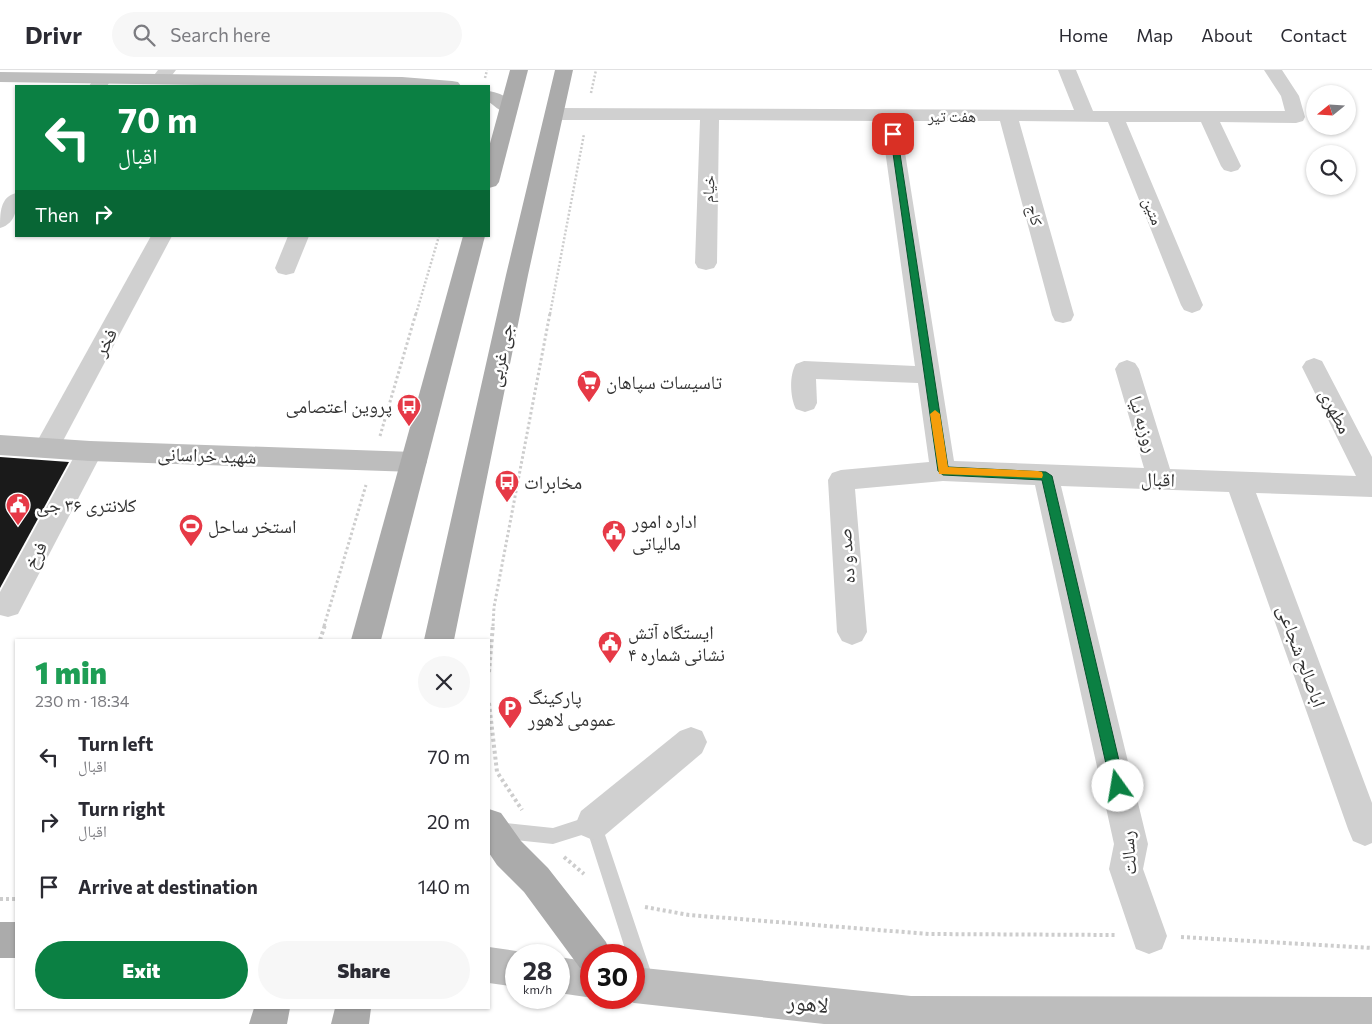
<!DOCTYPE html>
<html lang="en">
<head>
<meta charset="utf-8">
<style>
  body { margin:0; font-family:Commissioner,"Noto Naskh Arabic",sans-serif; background:#f7f7f7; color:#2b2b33; height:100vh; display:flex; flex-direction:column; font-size:19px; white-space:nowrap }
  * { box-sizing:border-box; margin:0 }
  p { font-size:16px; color:#7c7c81 }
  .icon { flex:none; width:28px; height:28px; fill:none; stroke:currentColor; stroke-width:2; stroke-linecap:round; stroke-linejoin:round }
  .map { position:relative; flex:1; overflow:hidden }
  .side { position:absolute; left:15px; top:569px; width:475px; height:370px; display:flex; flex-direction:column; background:#fff; border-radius:0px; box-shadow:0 1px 4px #0004 }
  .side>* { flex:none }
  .hud { position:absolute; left:15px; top:15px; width:475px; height:152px; border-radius:0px; box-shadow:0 1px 4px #0004; background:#0b8043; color:#fff; overflow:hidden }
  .needle { width:32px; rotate:252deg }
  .fabs { position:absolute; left:1306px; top:15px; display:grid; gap:10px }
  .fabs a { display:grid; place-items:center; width:50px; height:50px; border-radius:50%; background:#fff; box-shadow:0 1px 4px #0004; font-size:25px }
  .speed { position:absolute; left:505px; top:874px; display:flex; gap:10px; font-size:25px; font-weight:700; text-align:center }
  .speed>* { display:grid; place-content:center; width:65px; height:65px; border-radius:50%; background:#fff; box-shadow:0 1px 4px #0004; line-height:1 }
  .speed small { font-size:12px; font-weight:400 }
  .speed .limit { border:8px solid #d22; background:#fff; color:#111 }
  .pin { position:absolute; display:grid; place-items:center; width:42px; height:42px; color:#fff; margin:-21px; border-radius:10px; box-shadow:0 2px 8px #0006 }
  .me { position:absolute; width:55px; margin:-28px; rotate:347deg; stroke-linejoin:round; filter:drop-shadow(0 0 4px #0008) }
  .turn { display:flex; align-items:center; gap:18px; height:105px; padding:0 20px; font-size:22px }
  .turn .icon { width:65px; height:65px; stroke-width:2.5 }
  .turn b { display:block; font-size:35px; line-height:42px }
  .then { display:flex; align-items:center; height:48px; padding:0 20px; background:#0003; gap:10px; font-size:19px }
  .round { display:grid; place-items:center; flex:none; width:52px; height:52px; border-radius:26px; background:#f7f7f7 }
  .headline { display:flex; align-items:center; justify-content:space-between; height:85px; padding:0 20px }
  h1 { font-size:30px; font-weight:800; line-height:38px; color:#1e9e55 }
  .button { display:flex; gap:10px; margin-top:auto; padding:10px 20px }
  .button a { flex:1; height:58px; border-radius:30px; background:#0b8043; color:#fff; font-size:20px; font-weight:800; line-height:58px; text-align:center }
  .button a+a { background:#f7f7f7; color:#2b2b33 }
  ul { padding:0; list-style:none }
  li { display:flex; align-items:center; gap:15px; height:65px; padding:0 20px }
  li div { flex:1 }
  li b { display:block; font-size:19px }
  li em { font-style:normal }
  header { display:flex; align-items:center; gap:30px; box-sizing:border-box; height:70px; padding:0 25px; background:#fff; border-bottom:1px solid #e1e1e2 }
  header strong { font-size:24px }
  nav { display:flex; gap:28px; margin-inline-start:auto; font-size:18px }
  .search { width:350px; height:45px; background:#f7f7f7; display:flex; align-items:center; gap:12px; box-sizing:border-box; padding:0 18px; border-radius:28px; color:#7c7c81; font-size:19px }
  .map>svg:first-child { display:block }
  .building { fill:#1a1a1a }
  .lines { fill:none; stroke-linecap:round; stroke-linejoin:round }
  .path-far2 { stroke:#cdcdcd; stroke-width:2.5; stroke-dasharray:2 2; stroke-linecap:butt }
  .path-far1 { stroke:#cdcdcd; stroke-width:3; stroke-dasharray:2.5 2.5; stroke-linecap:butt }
  .path { stroke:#cdcdcd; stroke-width:4; stroke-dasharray:3 3; stroke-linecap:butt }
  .lane { fill:#d0d0d0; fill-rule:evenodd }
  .street { fill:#d0d0d0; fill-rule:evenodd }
  .secondary { fill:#bdbdbd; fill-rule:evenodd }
  .primary { fill:#ababab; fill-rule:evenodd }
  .route { fill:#0b8043; stroke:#07532c }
  .slow { fill:#f59e0b }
  .labels { text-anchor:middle; stroke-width:5; stroke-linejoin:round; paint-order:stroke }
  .far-street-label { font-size:16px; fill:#333; stroke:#fff }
  .street-label { font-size:19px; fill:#333; stroke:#fff }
  .poi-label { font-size:19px; fill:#333; stroke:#fff; text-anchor:start }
  .near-street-label { font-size:22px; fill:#333; stroke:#fff }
</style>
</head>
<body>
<header>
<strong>Drivr</strong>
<div class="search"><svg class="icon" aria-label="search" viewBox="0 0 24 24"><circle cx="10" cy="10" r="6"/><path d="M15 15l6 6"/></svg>Search here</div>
<nav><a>Home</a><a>Map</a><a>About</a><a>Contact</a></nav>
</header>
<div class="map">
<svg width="1372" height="954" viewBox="0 0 1372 954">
  <rect width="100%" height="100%" fill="#fff"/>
  <path class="building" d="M 0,387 L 69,392 L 0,518 Z"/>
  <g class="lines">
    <g class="path-far2">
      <path d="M 485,8 L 487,0"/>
      <path d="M 591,23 L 596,0"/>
      <path d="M 416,244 L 439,166"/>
      <path d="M 550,244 L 584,64"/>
    </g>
    <g class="path-far1">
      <path d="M 380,366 L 416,243"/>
      <path d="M 324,556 L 366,415"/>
      <path d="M 493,556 L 494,537 L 550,243"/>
    </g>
    <g class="path">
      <path d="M 320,570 L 325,555"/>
      <path d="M 489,602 L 493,555"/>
      <path d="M 489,633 L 497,702 L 522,740"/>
      <path d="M 564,787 L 584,804"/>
      <path d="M 0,829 L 16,829"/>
      <path d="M 645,837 L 689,845 L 929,864 L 1115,865"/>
      <path d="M 1181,867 L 1372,878"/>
    </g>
    <path class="lane" d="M 593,745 L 599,747 L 601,753 L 655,914 L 652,920 L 646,923 L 640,920 C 634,908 634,898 634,885 L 627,885 L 588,763 L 553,774 L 497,768 L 491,766 L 489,760 L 491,754 L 497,752 L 553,758 Z"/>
    <g class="street">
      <path d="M 158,0 L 176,0 C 169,9 166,16 154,13 L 151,9 Z"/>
      <path d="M 1058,0 L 1076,0 L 1093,41 L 1285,41 L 1281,26 L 1264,0 L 1282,0 L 1299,26 L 1305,47 L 1303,51 L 1296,53 L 1220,52 L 1241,96 L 1238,100 L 1231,102 L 1224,100 L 1221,96 L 1201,52 L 1126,52 L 1203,235 L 1200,240 L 1192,243 L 1184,240 L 1181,235 L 1108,52 L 1019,51 L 1074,245 L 1071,251 L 1063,253 L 1055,251 L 1052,245 L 1000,51 L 900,51 L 954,391 L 1144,398 L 1115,299 L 1119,293 L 1127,290 L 1135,293 L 1139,299 L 1170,399 L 1356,406 L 1302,297 L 1306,291 L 1314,288 L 1322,291 L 1372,387 L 1372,427 L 1256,423 L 1372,733 L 1372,773 L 1365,776 L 1353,771 L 1348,759 L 1229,422 L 1061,416 L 1148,774 L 1143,799 L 1167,866 L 1162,879 L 1149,884 L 1136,879 L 1109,799 L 1114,774 L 1035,415 L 943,411 L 855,419 L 867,562 L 862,571 L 852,575 L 842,571 L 837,562 L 828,410 L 832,403 L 841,400 L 929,392 L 918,313 L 816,309 L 817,333 L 814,339 L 805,342 L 796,339 C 790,328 789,305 796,294 L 804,291 L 915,296 L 881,51 L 719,50 L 717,193 L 714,198 L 706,200 L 698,198 L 695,193 L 700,50 L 554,50 L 547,48 L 545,44 L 547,40 L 554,38 L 1074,40 Z"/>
      <path d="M 102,5 L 108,6 L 111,10 L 107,16 L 89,16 L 96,6 Z"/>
      <path d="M 16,123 C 17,137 17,153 0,158 C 0,143 0,127 16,123 Z"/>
      <path d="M 151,166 L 172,166 L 56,384 L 47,387 L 38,384 L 34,377 Z"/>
      <path d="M 288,166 L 309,166 L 294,203 L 286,205 L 278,203 L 275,198 Z"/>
      <path d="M 90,371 L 99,374 L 103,381 L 18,544 L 8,547 L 0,545 L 0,522 L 81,374 Z"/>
      <path d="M 691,657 L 702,661 L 707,672 L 702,683 L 605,765 L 593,770 L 581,765 L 576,753 L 581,741 L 680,661 Z"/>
    </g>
    <g class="secondary">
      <path d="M 0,2 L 402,7 L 452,11 L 458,12 L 461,16 L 268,16 L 0,12 Z"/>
      <path d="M 489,21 C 500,23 512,28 518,38 L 516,42 C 504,45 498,39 489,32 Z"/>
      <path d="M 0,365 L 90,371 L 414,382 L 423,385 L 427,392 L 423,399 L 414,402 L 90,391 L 0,385 Z"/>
      <path d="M 489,877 L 516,881 L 526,885 L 516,885 L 516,917 L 489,913 Z"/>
      <path d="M 559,887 L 591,892 L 593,928 L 559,923 Z"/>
      <path d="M 634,897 L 911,926 L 1372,927 L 1372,954 L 824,954 L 634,933 L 621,928 L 634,928 Z"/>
    </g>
    <g class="primary">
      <path d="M 510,0 L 528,0 L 499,112 L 496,116 L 489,118 L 489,77 Z"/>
      <path d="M 555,0 L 573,0 L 528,205 L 454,570 L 424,570 L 506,205 Z"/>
      <path d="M 463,166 L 485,166 L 381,570 L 351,570 Z"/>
      <path d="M 489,739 L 501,743 L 521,771 L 548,798 L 606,872 L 611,885 L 591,885 L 591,902 L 580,898 L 524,822 L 497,795 L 489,783 Z"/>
      <rect x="0" y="852" width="16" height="36"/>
      <path d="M 254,938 L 290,938 L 287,954 L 249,954 Z"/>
      <path d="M 335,938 L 371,938 L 369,954 L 331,954 Z"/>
    </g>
  </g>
  <path class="route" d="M 890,62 L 897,64 L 948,397 L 1046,402 L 1052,406 L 1125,716 L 1123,721 L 1118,723 L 1113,721 L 1111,716 L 1042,410 L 943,405 L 938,401 Z"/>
  <path class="slow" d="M 935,340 L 940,344 L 948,397 L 1038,401 L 1042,402 L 1043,405 L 1042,408 L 939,404 L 930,344 Z"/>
  <defs>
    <symbol id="supermarket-pin" viewBox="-11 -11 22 30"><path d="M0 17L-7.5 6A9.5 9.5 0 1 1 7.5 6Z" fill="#e63946" stroke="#fff"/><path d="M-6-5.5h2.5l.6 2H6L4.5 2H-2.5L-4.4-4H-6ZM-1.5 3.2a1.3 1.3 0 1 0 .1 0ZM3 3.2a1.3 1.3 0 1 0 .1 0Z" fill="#fff"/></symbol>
    <symbol id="bus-pin" viewBox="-11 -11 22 30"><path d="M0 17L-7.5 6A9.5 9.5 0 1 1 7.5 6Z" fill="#e63946" stroke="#fff"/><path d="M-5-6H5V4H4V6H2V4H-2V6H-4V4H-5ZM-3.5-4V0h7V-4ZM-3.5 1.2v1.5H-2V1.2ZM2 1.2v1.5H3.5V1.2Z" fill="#fff"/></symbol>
    <symbol id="civic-pin" viewBox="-11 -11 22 30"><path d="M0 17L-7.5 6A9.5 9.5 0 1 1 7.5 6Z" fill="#e63946" stroke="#fff"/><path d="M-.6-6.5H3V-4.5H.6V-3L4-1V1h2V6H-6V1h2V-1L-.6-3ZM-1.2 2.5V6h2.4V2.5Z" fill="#fff"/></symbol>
    <symbol id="stadium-pin" viewBox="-11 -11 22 30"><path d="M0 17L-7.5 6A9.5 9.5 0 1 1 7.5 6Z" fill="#e63946" stroke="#fff"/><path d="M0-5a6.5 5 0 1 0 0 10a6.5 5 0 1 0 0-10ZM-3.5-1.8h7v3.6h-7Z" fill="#fff"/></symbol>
    <symbol id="parking-pin" viewBox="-11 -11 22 30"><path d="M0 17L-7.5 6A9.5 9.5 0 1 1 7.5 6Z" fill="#e63946" stroke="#fff"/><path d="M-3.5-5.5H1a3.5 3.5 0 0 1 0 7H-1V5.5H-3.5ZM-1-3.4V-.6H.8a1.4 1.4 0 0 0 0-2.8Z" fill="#fff"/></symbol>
  </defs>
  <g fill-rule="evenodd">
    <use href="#supermarket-pin" x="575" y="298" width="28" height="38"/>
    <use href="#bus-pin" x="395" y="322" width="28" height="38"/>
    <use href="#bus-pin" x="493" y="398" width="28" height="38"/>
    <use href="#civic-pin" x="4" y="421" width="28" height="38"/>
    <use href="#stadium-pin" x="177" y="442" width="28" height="38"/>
    <use href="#civic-pin" x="600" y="448" width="28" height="38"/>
    <use href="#civic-pin" x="596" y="559" width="28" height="38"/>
    <use href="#parking-pin" x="496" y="624" width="28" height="38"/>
  </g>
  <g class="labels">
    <g class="far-street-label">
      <text x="952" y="52">هفت تیر</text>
      <text transform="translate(708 119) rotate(-88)" y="6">خیام</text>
      <text transform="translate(1153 141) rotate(68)" y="6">متین</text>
      <text transform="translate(1035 145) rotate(75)" y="6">کاج</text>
    </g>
    <g class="street-label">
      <text transform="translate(105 272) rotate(-61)" y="7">فخر</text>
      <text transform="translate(500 285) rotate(-78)" y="7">جی غربی</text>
      <text transform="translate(1336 341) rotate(63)" y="7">مطهری</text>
      <text transform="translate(1144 354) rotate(73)" y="7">روزبه نیا</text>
      <text transform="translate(207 385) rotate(2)" y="7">شهید خراسانی</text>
      <text transform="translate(1158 409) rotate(2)" y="7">اقبال</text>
      <text transform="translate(35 485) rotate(-62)" y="7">فرخ</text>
      <text transform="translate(846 486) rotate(-94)" y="7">صد و ده</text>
      <text transform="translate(1302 586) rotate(70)" y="7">اباصالح شجاعی</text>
      <text transform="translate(1128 783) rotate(-94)" y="7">رسالت</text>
    </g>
    <g class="poi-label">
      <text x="606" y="319">تاسیسات سپاهان</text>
      <text x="392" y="343" text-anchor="end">پروین اعتصامی</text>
      <text x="524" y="419">مخابرات</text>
      <text x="36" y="442">کلانتری ۳۶ جی</text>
      <text x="632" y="458">اداره امور<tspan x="632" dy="22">مالیاتی</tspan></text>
      <text x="208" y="463">استخر ساحل</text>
      <text x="628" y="569">ایستگاه آتش<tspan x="628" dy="22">نشانی شماره ۴</tspan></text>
      <text x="528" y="634">پارکینگ<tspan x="528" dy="22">عمومی لاهور</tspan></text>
    </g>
    <g class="near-street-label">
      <text transform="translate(808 933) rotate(6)" y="8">لاهور</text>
    </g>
  </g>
</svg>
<div class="fabs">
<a><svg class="needle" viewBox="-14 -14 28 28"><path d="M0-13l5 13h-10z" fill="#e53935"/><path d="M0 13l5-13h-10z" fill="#7c7c81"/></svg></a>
<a><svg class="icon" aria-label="search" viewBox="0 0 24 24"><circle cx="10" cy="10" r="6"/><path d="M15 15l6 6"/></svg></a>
</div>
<div class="speed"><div>28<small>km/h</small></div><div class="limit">30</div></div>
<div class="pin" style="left:893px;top:64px;background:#d93025"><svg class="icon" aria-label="arrive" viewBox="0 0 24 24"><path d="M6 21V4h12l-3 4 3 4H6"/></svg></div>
<svg class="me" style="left:1118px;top:716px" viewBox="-20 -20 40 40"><circle r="19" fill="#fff"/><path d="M0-13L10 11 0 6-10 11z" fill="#0b8043"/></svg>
<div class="hud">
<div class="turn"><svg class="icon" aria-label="left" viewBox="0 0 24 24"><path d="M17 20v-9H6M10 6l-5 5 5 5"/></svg><div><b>70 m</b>اقبال</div></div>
<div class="then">Then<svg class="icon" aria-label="right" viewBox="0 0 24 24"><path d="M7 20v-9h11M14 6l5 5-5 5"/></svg></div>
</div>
<section class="side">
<div class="headline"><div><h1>1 min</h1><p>230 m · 18:34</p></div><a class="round"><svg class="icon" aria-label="close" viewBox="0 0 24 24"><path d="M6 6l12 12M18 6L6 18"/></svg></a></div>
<ul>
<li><svg class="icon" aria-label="left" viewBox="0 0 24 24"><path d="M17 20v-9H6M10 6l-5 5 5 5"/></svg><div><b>Turn left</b><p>اقبال</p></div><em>70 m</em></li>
<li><svg class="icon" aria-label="right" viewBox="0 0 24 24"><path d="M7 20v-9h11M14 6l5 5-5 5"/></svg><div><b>Turn right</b><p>اقبال</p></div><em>20 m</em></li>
<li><svg class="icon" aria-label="arrive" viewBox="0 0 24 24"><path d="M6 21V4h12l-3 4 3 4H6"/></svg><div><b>Arrive at destination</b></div><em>140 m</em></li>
</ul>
<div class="button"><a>Exit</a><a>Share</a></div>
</section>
</div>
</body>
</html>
